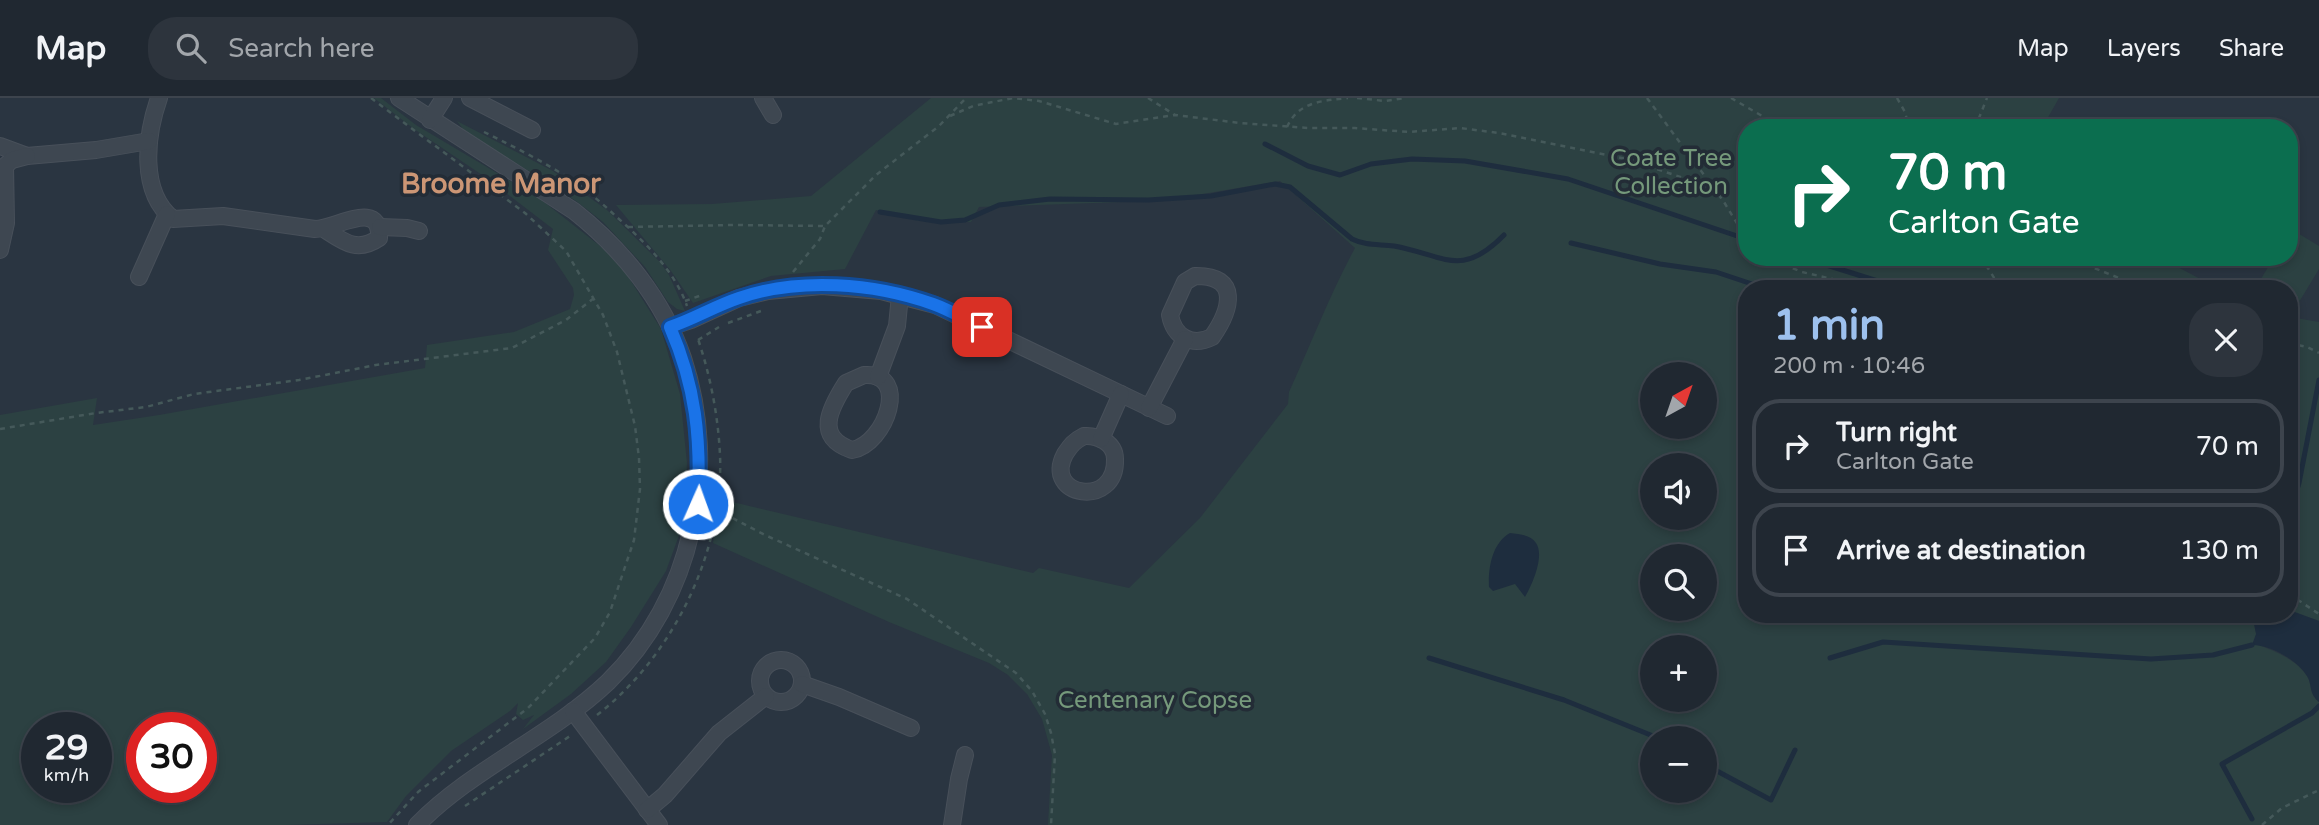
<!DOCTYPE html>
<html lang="en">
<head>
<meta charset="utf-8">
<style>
  body { margin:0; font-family:"Varela Round",sans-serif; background:#2d343d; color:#f1f3f6; height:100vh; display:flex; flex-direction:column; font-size:26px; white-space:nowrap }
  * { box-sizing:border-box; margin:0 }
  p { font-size:23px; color:#a2a6ab }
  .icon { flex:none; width:38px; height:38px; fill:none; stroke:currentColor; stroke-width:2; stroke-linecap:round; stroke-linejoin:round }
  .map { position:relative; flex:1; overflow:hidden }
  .side { position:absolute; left:1738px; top:182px; width:560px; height:343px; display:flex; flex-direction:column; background:#202831; border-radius:28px; box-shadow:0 4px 10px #0003,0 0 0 2px #3d444d }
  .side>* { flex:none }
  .hud { position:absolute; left:1738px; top:21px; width:560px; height:147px; border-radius:28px; box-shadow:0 4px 10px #0003,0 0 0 2px #3d444d; background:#0b6e4f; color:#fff; overflow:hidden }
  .needle { width:46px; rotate:40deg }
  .fabs { position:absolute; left:1640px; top:264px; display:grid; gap:14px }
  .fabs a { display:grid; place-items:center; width:77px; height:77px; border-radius:50%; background:#202831; box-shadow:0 4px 10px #0003,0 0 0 2px #3d444d; font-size:35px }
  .speed { position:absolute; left:21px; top:614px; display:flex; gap:14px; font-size:35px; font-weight:700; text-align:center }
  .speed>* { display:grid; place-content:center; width:91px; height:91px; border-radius:50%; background:#202831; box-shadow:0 4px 10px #0003,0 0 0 2px #3d444d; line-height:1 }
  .speed small { font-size:18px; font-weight:400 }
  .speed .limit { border:10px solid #d22; background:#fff; color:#111 }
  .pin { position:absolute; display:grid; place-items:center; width:60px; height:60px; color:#fff; margin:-30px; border-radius:14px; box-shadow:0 4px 10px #0006 }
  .me { position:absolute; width:77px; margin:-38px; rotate:2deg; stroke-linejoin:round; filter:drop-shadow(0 0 5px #0008) }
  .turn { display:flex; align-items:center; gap:24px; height:147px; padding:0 35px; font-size:32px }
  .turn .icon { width:91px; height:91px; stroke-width:2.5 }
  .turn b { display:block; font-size:49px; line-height:60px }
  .round { display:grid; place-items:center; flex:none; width:74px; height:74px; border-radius:28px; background:#2d343d }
  .overview { display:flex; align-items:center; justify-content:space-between; height:119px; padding:0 35px }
  h1 { font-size:42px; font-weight:800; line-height:52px; color:#9dc1ee }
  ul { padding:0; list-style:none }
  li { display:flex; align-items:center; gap:21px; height:94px; margin:0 14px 10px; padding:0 21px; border:4px solid #3d444d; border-radius:28px }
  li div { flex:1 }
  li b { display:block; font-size:26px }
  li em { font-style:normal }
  header { display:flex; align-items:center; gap:42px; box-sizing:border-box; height:98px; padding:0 35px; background:#202831; border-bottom:2px solid #3d444d }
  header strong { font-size:33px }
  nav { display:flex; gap:38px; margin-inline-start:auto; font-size:24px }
  .search { width:490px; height:63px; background:#2d343d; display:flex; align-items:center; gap:18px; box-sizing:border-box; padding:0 24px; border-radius:28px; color:#a2a6ab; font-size:26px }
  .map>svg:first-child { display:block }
  .green { fill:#2c4142; fill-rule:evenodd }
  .water { fill:#1e2d3e }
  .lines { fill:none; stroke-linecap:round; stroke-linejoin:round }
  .stream { stroke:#1e2d3e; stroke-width:5 }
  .minor-casing { stroke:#48505a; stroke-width:18 }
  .path { stroke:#45595a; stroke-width:2.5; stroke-dasharray:5 5; stroke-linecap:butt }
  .minor { stroke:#3e4751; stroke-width:16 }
  .route-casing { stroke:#114b97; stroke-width:18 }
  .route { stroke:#1a73e8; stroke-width:12 }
  .labels { text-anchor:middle; stroke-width:7; stroke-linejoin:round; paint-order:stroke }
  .park-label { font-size:24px; fill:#75997b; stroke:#232c36 }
  .quarter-label { font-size:28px; font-weight:bold; fill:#cc9675; stroke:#232c36 }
</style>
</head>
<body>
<header>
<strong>Map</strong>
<div class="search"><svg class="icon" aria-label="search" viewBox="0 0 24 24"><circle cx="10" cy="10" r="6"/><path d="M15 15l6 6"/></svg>Search here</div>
<nav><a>Map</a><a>Layers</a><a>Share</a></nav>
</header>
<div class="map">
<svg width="2319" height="727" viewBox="0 0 2319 727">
  <rect width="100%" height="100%" fill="#2a3541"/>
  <g class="green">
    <path d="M 374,0 L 381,0 L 416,27 L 539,100 L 604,151 L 626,175 L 661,231 L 680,296 L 687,365 L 685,421 L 666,473 L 631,529 L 606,564 L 571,596 L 523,631 L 534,617 L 523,622 L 516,616 L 518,605 L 510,613 L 451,653 L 406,698 L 387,724 L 286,727 L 0,727 L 0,317 L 97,300 L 93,327 L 159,317 L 425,270 L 427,247 L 514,234 L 570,211 L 574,197 L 573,190 L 548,152 L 553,131 L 488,81 L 414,31 ZM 37,630 L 96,630 L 96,690 L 37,690 ZM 142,630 L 201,630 L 201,690 L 142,690 Z"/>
    <path d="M 931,0 L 2059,0 L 2042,30 L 1746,30 L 1746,159 L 2159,159 L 2219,191 L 1746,191 L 1746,516 L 2252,516 L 2259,547 C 2277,554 2297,562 2307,578 C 2313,588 2308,594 2319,604 L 2319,727 L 1048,727 L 1052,657 L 1042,621 L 1027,596 L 1008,577 L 989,565 L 889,524 L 713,445 L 720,401 L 1033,475 L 1039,470 L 1129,490 L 1200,420 L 1288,306 L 1289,294 C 1311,246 1330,196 1355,150 L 1280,83 L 1185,99 L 1123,104 L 979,109 L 971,124 L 919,123 L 876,112 L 845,171 L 771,178 L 693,205 L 671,173 L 616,107 L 712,106 L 811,98 ZM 1652,276 L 1704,276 L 1704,329 L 1652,329 ZM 1652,368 L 1704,368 L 1704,420 L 1652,420 ZM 1652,458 L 1704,458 L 1704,511 L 1652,511 ZM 1652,550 L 1704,550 L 1704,602 L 1652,602 ZM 1652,640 L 1704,640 L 1704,693 L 1652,693 Z"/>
    <path d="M 457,23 L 553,73 L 607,112 L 660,164 L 669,177 L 685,213 L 677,211 L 668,204 L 645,169 L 603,124 L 576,103 L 544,82 L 476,42 L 465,34 Z"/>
    <path d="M 2291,131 L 2319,148 L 2319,171 L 2290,219 L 2319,224 L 2319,523 L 2289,512 L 2289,191 L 2255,191 L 2274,159 L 2289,159 Z"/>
  </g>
  <g class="water">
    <path d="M 1510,435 C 1519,436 1531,437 1536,445 C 1545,458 1532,487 1525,499 L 1515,486 L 1493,493 L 1489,489 C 1488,470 1492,445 1510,435 Z"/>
    <path d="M 2289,512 L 2319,523 L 2319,604 C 2308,594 2313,588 2307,578 C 2297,562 2271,547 2252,547 L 2256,536 L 2252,516 L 2289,516 Z"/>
  </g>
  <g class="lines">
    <g class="stream">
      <path d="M 1265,46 L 1308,68 L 1340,77 L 1371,66 L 1412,61 L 1465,63 L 1568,81 L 1746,141"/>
      <path d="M 880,114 L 941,124 L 965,122 L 999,107 L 1050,101 L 1148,102 L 1211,98 L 1275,86 L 1290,89 L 1352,141 C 1366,148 1379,146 1394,148 C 1444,157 1461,181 1504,137"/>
      <path d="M 1571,145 L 1660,166 L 1716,174 L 1767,191"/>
      <path d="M 1801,159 L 1903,191"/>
      <path d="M 2289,417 L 2299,385 L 2319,282"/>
      <path d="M 1429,560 L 1564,602 L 1658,640"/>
      <path d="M 1830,560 L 1883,544 L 2151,561 L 2213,557 L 2252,547"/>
      <path d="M 1704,666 L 1771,702 L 1795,652"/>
      <path d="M 2252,721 L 2222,666 L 2312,615 L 2319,608"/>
    </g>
    <defs>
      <g id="minor">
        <path d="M 159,0 C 146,37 139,94 173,121 L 223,118 L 315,131 C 336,131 381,100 379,140 C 357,155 344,144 324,131"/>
        <path d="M 399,0 L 574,113 C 622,151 663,201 683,260 C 720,372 693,501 608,584 C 550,639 473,670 417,727"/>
        <path d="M 470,0 L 532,32"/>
        <path d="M 763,0 L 773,17"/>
        <path d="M 430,22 L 444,0"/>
        <path d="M 0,48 L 27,58 L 96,52 L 149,43"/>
        <path d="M 380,129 L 407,130 L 419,133"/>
        <path d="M 0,152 L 6,125 L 5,68 L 12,62 L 27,58"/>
        <path d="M 1195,178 C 1241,177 1231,212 1212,239 C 1192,249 1174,239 1170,217 L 1185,184 Z"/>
        <path d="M 139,179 L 167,116"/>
        <path d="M 670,229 L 691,222 L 739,200 L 768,193 L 822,188 L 881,193 L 935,207 L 1167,318"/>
        <path d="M 864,277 C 911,274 886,346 852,352 C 814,339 830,310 846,285 Z"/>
        <path d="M 878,279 L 897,228 L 900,197"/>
        <path d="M 1149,310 L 1185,241"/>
        <path d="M 1084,338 C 1098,337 1115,345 1115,361 C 1117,411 1042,399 1065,356 C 1071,347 1074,343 1084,338 Z"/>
        <path d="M 1101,341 L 1121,296"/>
        <circle cx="781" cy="583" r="21"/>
        <path d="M 802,586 L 839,599 L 911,630"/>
        <path d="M 573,613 L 659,727"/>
        <path d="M 647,712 L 665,697 L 719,635 L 766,598"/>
        <path d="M 952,727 L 959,681 L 965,657"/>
      </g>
    </defs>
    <use href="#minor" class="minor-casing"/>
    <g class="path">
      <path d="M 371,0 L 525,115 L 566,153 L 603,217 L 617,254 L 635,328 L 639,360 L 640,391 L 634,442 L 610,514 L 595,540 L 528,610 L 418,694 L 388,727"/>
      <path d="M 1148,0 L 1175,17"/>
      <path d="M 1357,0 L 1385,3 L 1405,0"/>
      <path d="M 1647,0 L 1724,104 L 1741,132 L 1738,144 L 1746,150"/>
      <path d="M 1731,0 L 1783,30"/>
      <path d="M 1897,0 L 1905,14 L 1909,30"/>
      <path d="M 950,18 L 973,8 L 1013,0 L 1039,3 L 1116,26 L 1175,17 L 1240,25 L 1308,30 L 1355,30 L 1409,34 L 1460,30 L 1499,35 L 1626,61 L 1714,90"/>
      <path d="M 1287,29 C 1299,3 1322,3 1348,0"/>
      <path d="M 1975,30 L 1987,0"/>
      <path d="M 484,34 C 514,49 545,64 573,83 C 594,97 611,114 630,131 C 653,153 676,177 687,208"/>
      <path d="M 628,129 L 734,127 L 825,128 L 876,77 L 939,28 L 966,0"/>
      <path d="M 1765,159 L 1802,174 L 1876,191"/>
      <path d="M 1981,159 L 2001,191"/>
      <path d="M 2067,159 L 2146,191"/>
      <path d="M 793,174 L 820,141 L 825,128"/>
      <path d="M 685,203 L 702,197"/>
      <path d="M 728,225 L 761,213"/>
      <path d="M 698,242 L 719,229"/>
      <path d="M 2289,245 L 2307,249 L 2319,255"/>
      <path d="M 0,331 L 96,315 L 146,309 L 194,296 L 299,282 L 376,267 L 512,250 L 566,222 L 594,200"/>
      <path d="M 715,411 L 765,437 L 907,501 L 1016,575 L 1032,593 L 1045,616 L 1051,635 L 1055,656 L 1051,727"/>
      <path d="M 2289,496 L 2319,516"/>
      <path d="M 597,617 C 673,558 724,454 720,357 C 718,316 710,276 697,238"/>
      <path d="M 465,708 L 573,636"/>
      <path d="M 2262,727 L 2282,710 L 2319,692"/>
    </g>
    <use href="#minor" class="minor"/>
  </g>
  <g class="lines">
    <defs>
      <path id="route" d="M 698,406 C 701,340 696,289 670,229 C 694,221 715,208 739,200 C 799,179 874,185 933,206 C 950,212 966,222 982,229"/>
    </defs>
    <use href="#route" class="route-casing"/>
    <use href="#route" class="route"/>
  </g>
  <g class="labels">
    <g class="park-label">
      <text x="1671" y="68">Coate Tree<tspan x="1671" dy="28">Collection</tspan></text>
      <text x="1155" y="610">Centenary Copse</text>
    </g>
    <g class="quarter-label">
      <text x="501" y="95">Broome Manor</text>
    </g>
  </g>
</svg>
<div class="fabs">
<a><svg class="needle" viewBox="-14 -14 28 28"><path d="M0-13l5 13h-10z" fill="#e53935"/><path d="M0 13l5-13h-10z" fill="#a2a6ab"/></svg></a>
<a><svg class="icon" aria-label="sound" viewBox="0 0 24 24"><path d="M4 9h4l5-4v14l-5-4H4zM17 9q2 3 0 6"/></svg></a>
<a><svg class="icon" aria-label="search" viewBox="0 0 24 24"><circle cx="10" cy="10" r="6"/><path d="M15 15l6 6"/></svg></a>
<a>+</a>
<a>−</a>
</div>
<div class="speed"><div>29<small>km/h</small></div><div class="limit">30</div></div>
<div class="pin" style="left:982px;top:229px;background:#d93025"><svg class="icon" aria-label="arrive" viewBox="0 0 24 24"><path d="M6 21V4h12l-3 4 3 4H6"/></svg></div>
<svg class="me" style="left:698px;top:406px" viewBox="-20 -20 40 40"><circle r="17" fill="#1a73e8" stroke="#fff" stroke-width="3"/><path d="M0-11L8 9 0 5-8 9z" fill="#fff"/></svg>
<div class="hud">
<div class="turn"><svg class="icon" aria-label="right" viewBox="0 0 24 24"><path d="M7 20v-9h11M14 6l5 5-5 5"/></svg><div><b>70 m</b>Carlton Gate</div></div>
</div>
<section class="side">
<div class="overview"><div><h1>1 min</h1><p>200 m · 10:46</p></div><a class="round"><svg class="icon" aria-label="close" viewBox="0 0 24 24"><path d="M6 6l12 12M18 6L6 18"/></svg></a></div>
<ul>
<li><svg class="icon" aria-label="right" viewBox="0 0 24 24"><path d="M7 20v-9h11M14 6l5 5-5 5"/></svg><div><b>Turn right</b><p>Carlton Gate</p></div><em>70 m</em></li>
<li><svg class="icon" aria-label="arrive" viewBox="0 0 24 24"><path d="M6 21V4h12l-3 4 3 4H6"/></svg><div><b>Arrive at destination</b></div><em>130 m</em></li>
</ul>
</section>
</div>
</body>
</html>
